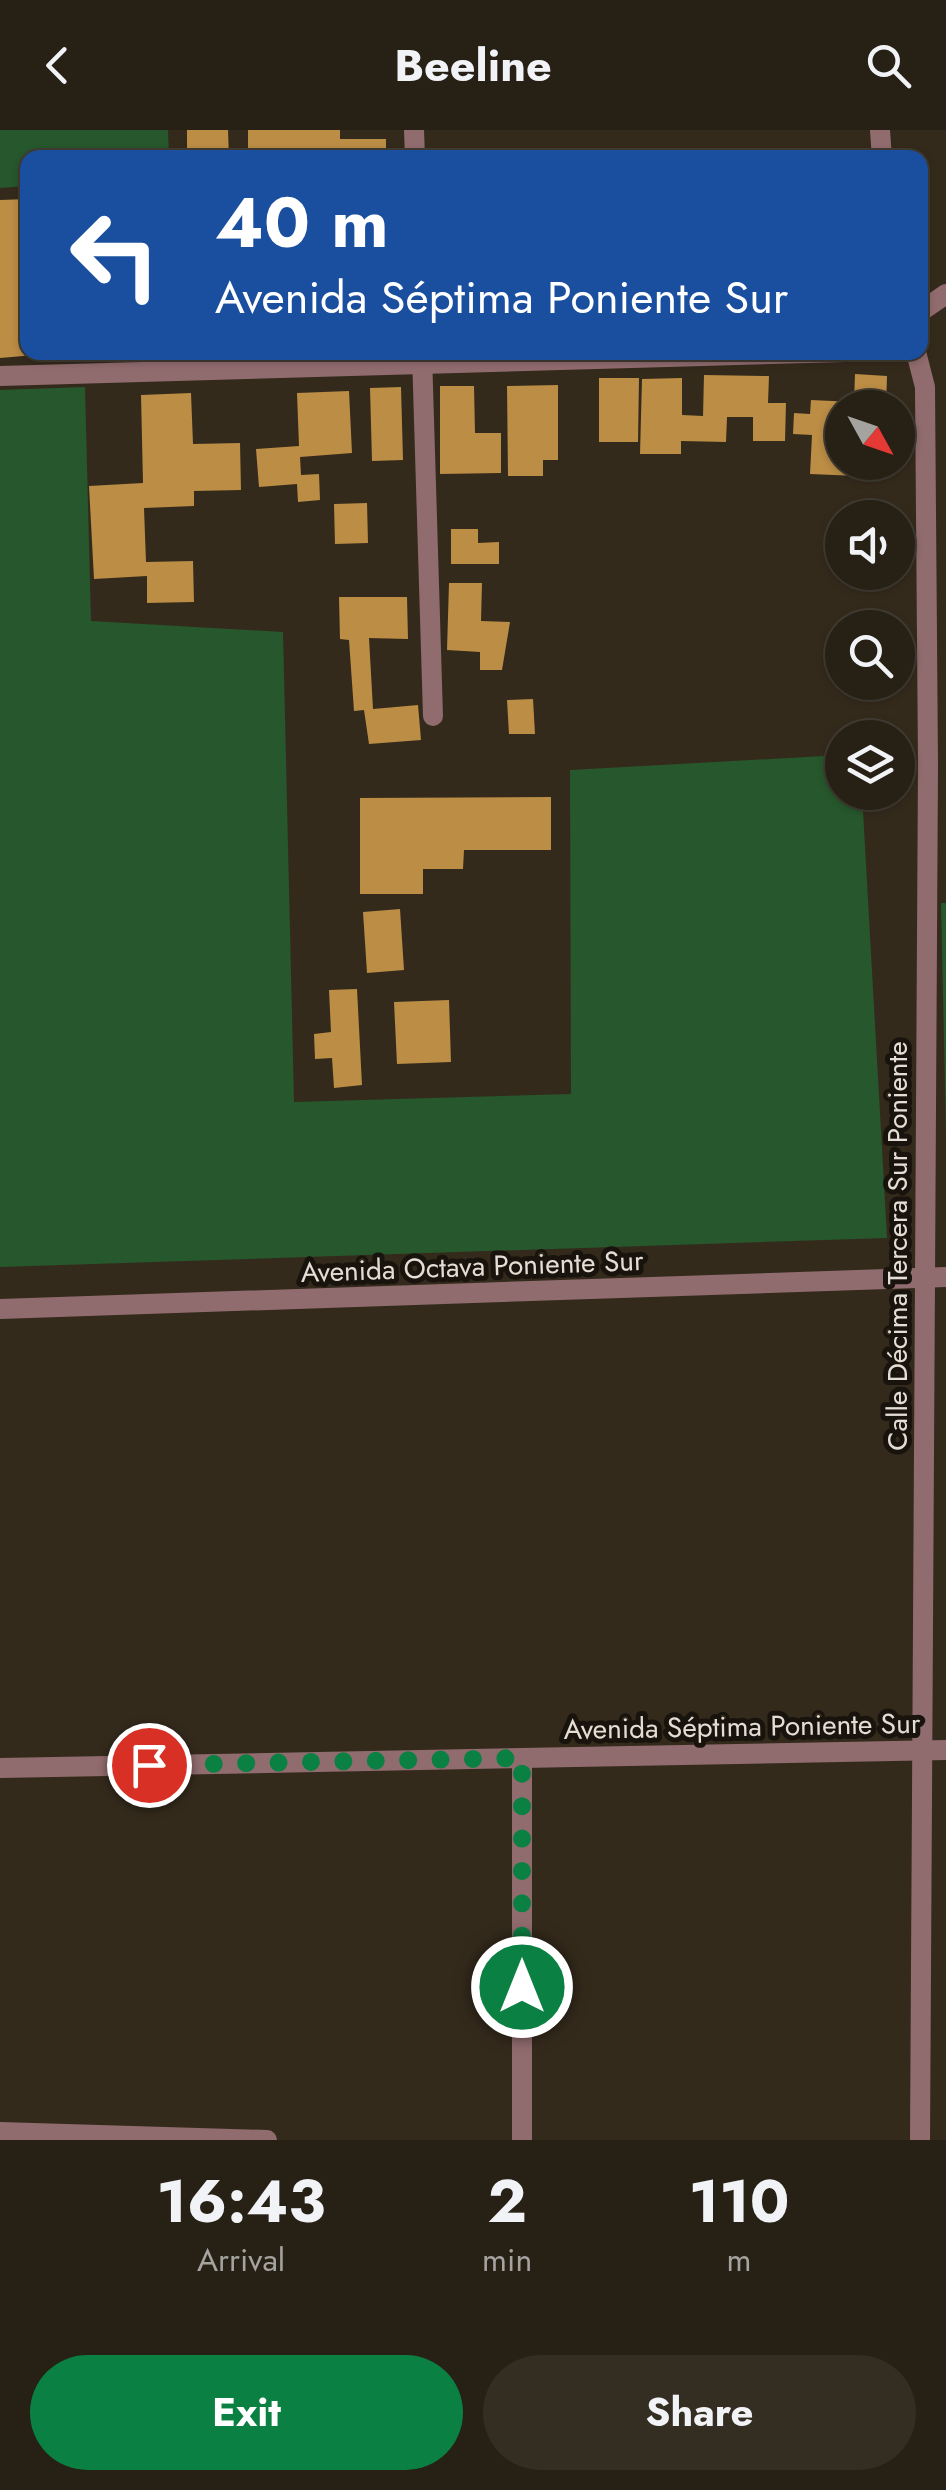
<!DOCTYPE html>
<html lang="en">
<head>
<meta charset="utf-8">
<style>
  body { margin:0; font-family:Jost,sans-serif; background:#332d22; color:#f1f3f6; height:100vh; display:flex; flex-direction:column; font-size:38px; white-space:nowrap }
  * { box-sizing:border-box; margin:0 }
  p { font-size:32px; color:#a4a3a0 }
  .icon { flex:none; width:55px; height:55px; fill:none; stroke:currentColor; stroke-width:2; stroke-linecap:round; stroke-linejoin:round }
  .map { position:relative; height:2010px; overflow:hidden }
  .drawer { display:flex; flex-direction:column; background:#272015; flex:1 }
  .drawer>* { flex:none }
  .top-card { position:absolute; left:20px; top:20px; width:908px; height:210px; border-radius:20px; box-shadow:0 2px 8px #0004,0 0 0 2px #433e34; background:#1a4fa0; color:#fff; overflow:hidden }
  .needle { width:65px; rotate:130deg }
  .fabs { position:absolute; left:825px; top:260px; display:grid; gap:20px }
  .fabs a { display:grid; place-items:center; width:90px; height:90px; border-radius:50%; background:#272015; box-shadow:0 2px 8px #0004,0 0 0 2px #433e34; font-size:50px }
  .pin { position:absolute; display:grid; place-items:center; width:85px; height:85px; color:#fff; margin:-42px; border:5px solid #fff; border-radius:50%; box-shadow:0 2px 10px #0007 }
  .me { position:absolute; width:110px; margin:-55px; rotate:0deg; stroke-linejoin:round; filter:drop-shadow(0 0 8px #0008) }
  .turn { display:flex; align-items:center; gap:35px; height:210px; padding:0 30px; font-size:45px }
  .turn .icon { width:130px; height:130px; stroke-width:2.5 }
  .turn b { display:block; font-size:70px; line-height:85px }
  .eta { display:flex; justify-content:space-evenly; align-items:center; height:170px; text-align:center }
  .eta b { font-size:60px; font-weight:700; line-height:70px }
  .primary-button { display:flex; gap:20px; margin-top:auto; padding:20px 30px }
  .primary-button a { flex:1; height:115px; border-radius:60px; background:#0b8043; color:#fff; font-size:40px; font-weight:700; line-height:115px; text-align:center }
  .primary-button a+a { background:#332d22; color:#f1f3f6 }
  header { display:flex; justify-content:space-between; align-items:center; height:130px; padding:0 30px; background:#272015; font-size:45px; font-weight:700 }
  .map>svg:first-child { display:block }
  .green { fill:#27572c }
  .building { fill:#bb8d45 }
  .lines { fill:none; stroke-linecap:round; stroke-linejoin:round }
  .minor { stroke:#916c6f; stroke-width:20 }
  .route { stroke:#0b8043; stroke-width:18; stroke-dasharray:0 32.4 }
  .labels { text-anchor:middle; stroke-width:10; stroke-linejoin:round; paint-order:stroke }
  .street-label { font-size:28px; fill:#e4ddd4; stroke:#18140d }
</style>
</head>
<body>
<header><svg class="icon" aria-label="back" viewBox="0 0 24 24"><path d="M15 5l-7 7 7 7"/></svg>Beeline<svg class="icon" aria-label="search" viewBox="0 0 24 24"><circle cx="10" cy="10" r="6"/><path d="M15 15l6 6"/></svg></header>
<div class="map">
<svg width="946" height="2010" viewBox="0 0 946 2010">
  <rect width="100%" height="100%" fill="#342a1c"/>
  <g class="green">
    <path d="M 0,0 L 168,0 L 169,27 L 28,28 L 27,56 L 0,58 Z"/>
    <path d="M 85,257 L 91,491 L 283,502 L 294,972 L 571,964 L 570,640 L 842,625 L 842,662 L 862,663 L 887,1108 L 0,1137 L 0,260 Z"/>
    <path d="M 941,773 L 946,773 L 946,1003 Z"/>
  </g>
  <g class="building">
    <path d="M 187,0 L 228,0 L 229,28 L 187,28 Z"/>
    <path d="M 248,0 L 340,0 L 340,9 L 386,9 L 386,28 L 248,28 Z"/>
    <path d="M 28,69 L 28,222 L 35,225 L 0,228 L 0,70 Z"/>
    <path d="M 855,244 L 887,246 L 886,278 L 842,278 L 842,332 L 859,332 L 858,346 L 810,344 L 812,305 L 793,304 L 794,283 L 810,284 L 811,270 L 854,272 Z"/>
    <path d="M 704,245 L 769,246 L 768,273 L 786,273 L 785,311 L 753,311 L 753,287 L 727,287 L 726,312 L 681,311 L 681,324 L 640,324 L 642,249 L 682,248 L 682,285 L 703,286 Z"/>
    <path d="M 599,248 L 639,248 L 638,312 L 599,312 Z"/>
    <path d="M 558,255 L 558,330 L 543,330 L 543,346 L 508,346 L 507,256 Z"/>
    <path d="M 440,256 L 474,256 L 475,303 L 501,303 L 501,343 L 440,344 Z"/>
    <path d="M 401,257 L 403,330 L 372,331 L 370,258 Z"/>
    <path d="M 349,261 L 352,323 L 300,327 L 301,345 L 319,344 L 320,370 L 298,372 L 297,354 L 259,357 L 256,319 L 299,316 L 297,263 Z"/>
    <path d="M 191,263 L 193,314 L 240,313 L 241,360 L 194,361 L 194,376 L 144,378 L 146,432 L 193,431 L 194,472 L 147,473 L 147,446 L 94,449 L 89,356 L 143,353 L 141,265 Z"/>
    <path d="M 367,373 L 368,413 L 335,414 L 334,374 Z"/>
    <path d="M 451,399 L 478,399 L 478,413 L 499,412 L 499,434 L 451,434 Z"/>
    <path d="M 449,453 L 482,453 L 481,491 L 510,492 L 502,540 L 480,540 L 480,522 L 447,520 Z"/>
    <path d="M 339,467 L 407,467 L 408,509 L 369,508 L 373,579 L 418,575 L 421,610 L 369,614 L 364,580 L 354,581 L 349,510 L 340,509 Z"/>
    <path d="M 533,569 L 535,604 L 509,604 L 507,570 Z"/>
    <path d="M 551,667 L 551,720 L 464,720 L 463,739 L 423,739 L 423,764 L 360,764 L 360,668 Z"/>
    <path d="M 400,779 L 404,840 L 367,843 L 363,782 Z"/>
    <path d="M 357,859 L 362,955 L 334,958 L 332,928 L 315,929 L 314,904 L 331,902 L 329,860 Z"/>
    <path d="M 449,870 L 451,932 L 397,934 L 394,872 Z"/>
  </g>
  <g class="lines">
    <g class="minor">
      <path d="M 414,0 L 415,28"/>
      <path d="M 880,0 L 882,28"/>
      <path d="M 920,182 L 946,164"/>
      <path d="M 916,222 L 925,257 L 928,635 L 920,2010"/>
      <path d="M 422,224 L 433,586"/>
      <path d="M 0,246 L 845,222"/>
      <path d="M 0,1179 L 946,1147"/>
      <path d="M 0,1638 L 946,1620"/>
      <path d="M 0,2002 L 267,2010"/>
      <path d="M 522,2010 L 522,1628"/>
    </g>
  </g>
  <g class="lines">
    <path class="route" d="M 149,1635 L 522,1628 L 522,1857"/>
  </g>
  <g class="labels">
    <g class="street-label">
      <text transform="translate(897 1116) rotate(-90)" y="10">Calle Décima Tercera Sur Poniente</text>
      <text transform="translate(472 1136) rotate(-2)" y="10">Avenida Octava Poniente Sur</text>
      <text transform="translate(742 1596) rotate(-1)" y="10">Avenida Séptima Poniente Sur</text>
    </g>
  </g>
</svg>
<div class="fabs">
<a><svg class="needle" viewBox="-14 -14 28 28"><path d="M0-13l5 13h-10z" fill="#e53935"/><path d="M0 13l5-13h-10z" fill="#a4a3a0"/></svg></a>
<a><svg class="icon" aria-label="sound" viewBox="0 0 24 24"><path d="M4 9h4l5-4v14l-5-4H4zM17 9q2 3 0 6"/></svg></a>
<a><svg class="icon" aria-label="search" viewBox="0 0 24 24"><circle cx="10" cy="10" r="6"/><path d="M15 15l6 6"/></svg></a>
<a><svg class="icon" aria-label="layers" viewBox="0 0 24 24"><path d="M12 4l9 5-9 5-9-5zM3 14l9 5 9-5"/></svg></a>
</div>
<div class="pin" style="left:149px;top:1635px;background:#d93025"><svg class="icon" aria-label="arrive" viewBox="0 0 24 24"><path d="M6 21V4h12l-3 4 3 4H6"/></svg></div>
<svg class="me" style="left:522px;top:1857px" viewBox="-20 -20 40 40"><circle r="17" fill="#0b8043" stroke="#fff" stroke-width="3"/><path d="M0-11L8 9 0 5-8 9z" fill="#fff"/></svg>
<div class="top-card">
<div class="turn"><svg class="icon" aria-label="left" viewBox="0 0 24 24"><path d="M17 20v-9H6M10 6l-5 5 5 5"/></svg><div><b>40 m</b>Avenida Séptima Poniente Sur</div></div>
</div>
</div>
<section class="drawer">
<div class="eta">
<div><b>16:43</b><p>Arrival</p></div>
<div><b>2</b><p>min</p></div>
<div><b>110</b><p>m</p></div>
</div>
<div class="primary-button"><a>Exit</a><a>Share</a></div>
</section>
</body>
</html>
